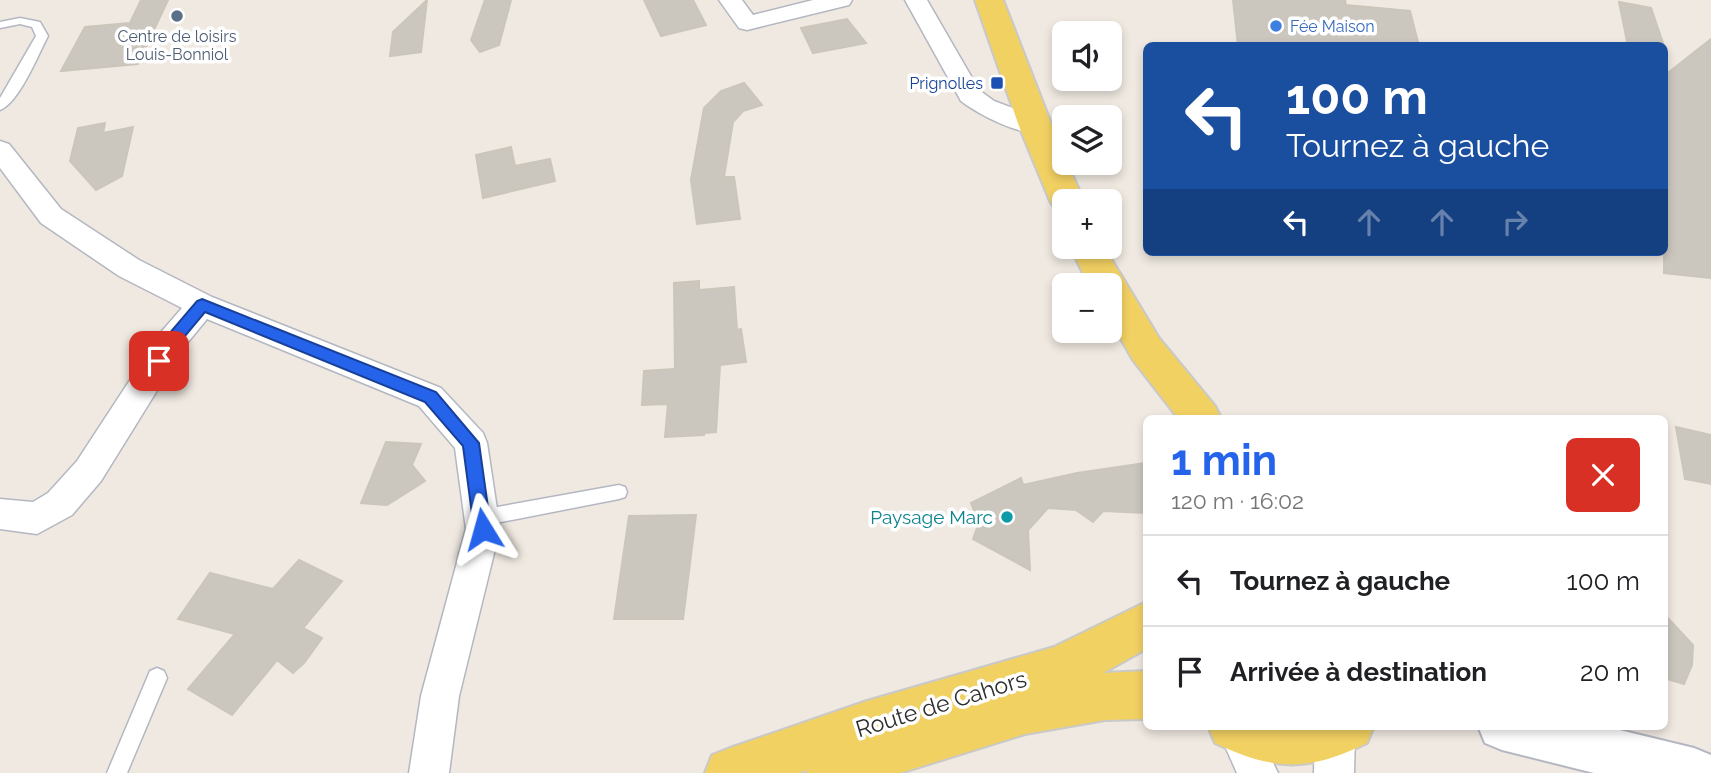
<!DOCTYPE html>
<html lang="fr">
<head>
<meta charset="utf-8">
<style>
  body { margin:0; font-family:Raleway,sans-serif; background:#f6f6f6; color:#202124; height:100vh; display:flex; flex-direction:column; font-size:26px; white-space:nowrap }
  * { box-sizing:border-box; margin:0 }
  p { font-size:23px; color:#757577 }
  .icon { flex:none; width:38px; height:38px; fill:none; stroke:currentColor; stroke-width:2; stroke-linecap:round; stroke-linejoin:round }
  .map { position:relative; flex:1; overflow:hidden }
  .panel { position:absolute; left:1143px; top:415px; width:525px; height:315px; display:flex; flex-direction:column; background:#fff; border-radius:10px; box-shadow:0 4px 10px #0003 }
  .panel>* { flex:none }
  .guide { position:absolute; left:1143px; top:42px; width:525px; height:214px; border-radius:10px; box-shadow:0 4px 10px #0003; background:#1a4fa0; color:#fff; overflow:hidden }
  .buttons { position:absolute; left:1052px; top:21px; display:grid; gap:14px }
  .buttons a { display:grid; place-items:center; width:70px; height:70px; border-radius:10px; background:#fff; box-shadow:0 4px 10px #0003; font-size:35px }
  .pin { position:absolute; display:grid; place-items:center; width:60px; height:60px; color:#fff; margin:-30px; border-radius:14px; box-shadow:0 4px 10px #0006 }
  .me { position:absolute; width:77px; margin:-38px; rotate:352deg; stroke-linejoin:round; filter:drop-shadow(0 0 5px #0008) }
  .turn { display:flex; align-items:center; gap:24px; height:147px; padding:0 28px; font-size:32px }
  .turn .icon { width:91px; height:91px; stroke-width:2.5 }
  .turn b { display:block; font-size:49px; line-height:60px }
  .lanes { display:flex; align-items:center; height:66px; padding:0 28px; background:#0003; justify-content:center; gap:35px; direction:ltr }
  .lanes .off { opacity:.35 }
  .round { display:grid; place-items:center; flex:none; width:74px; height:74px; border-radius:10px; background:#f6f6f6 }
  .head { display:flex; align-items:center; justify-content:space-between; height:119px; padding:0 28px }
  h1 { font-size:42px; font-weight:700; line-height:52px; color:#2563eb }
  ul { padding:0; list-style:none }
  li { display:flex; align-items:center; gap:21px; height:91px; padding:0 28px; border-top:2px solid #e0e0e0 }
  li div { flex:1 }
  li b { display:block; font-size:26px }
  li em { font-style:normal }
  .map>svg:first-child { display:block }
  .building { fill:#cbc7bf; stroke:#cbc5ba; stroke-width:2 }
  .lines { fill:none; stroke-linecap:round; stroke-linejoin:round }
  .lane-casing { stroke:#b4b7c1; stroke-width:3 }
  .street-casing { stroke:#b4b7c1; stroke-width:3 }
  .secondary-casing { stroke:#b4b7c1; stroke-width:4 }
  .primary-casing { stroke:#c9c9c9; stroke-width:4 }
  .lane { fill:#fff; fill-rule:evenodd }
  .street { fill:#fff; fill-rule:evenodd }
  .secondary { fill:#fff; fill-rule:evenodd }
  .primary { fill:#f2d163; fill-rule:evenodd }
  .route { fill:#2563eb; stroke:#184099; stroke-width:2 }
  .service-dot { fill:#5c6f8a; stroke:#fff; stroke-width:2.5 }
  .shop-dot { fill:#3f7fe0; stroke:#fff; stroke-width:2.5 }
  .transit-dot { fill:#1a4fb4; stroke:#fff; stroke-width:2.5 }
  .culture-dot { fill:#0f9aa8; stroke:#fff; stroke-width:2.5 }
  .labels { text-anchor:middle; stroke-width:7; stroke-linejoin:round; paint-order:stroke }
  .far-shop-label { font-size:16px; fill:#366cbe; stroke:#fff; text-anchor:start }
  .far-service-label { font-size:16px; fill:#4e5e75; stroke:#fff }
  .far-transit-label { font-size:16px; fill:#164399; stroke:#fff; text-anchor:end }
  .culture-label { font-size:19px; fill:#0d838f; stroke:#fff; text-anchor:end }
  .near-street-label { font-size:23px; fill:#2e2e2e; stroke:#fff }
</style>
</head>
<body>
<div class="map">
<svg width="1711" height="773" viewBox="0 0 1711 773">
  <rect width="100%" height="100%" fill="#efe9e1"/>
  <g class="building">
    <path d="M 141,0 L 168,0 L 138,64 L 61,71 L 85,27 L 130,23 Z"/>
    <path d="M 427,0 L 421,52 L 390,56 L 393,32 Z"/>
    <path d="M 485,0 L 511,0 L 499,45 L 480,52 L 471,40 Z"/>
    <path d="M 644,0 L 693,0 L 706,25 L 661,36 Z"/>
    <path d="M 1233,0 L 1345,0 L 1346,5 L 1410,11 L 1419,46 L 1238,46 Z"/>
    <path d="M 1619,2 L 1651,8 L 1664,46 L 1628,46 Z"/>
    <path d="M 847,19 L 866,43 L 813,53 L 801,28 Z"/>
    <path d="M 1711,39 L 1711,278 L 1664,273 L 1664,76 Z"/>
    <path d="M 744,83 L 762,105 L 743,111 L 733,122 L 724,177 L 734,177 L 740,219 L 697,224 L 691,180 L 704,108 L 721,91 Z"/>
    <path d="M 105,123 L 103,133 L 133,127 L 122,176 L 96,190 L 70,161 L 78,128 Z"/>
    <path d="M 511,147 L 515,166 L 550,159 L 555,181 L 483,198 L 476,155 Z"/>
    <path d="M 699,281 L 699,290 L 734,287 L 737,330 L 741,329 L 746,362 L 720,365 L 716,432 L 704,433 L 704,435 L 665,437 L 668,404 L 642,405 L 644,371 L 675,369 L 674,283 Z"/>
    <path d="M 1676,427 L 1711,435 L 1711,484 L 1685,479 Z"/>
    <path d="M 386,442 L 421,444 L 412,465 L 425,481 L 387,505 L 361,503 Z"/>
    <path d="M 1146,463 L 1146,513 L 1103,511 L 1093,522 L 1076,510 L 1048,508 L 1028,530 L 1030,570 L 973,539 L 977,528 L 976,515 L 971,503 L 1021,478 L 1023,485 L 1077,473 Z"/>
    <path d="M 696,515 L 683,619 L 614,619 L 629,516 Z"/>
    <path d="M 299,560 L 342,581 L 303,628 L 322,638 L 304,663 L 293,673 L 277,660 L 232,715 L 188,689 L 235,634 L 178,619 L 210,573 L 273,589 Z"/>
    <path d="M 1664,614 L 1693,645 L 1692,665 L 1684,684 L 1664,678 Z"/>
  </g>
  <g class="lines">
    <defs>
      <g id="lane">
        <path d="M 20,18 L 40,22 L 48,36 C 38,55 19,103 0,110 L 0,98 L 36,36 L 32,27 L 20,24 L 0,28 L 0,22 Z"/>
        <path d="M 619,485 L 625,487 L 627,492 L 625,497 L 619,499 L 481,526 L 475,523 L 472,518 L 475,513 L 481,510 Z"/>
        <path d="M 157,668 L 164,671 L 167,678 L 127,773 L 107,773 L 150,671 Z"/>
      </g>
      <g id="street">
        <path d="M 719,0 L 742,0 L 753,15 L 813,0 L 852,0 L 849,5 L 747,30 L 739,28 Z"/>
        <path d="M 905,0 L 927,0 L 979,90 L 994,101 L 1044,120 L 1048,126 L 1044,132 C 1023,138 978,114 961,101 Z"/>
        <path d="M 0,141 L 9,144 L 61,209 L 139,260 L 212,297 L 441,388 L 483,433 L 487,443 L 500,529 L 459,696 L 449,773 L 409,773 L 421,696 L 466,529 L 455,448 L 419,406 L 207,319 L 184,347 L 101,481 L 72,515 L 37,534 L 0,529 L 0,499 L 33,502 L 48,493 L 77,461 L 162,331 L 182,308 L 119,276 L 41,223 L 0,168 Z"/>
        <path d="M 1216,726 L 1255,726 L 1278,773 L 1237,773 Z"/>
        <path d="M 1319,726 L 1351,726 L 1355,735 L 1354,773 L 1314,773 L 1315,735 Z"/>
      </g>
      <path id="secondary" d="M 1478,726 L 1603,726 L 1694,748 L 1711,755 L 1711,773 L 1594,773 L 1502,750 L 1485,743 Z"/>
      <g id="primary">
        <path d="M 975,0 L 1003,0 L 1064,157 L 1064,163 L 1067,163 L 1084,201 L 1064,201 L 1064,212 L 1055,209 L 1050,201 L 1019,126 Z"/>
        <path d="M 1070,247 L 1104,247 L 1159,338 L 1215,406 L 1221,418 L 1178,418 L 1133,360 L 1110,320 L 1110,285 L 1089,285 Z"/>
        <path d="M 1146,602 L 1146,649 L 1103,673 L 1146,671 L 1146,719 L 1105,720 L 1025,734 L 900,773 L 806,773 L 808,770 L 799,773 L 705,773 L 712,755 L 730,748 L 867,701 L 1054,647 Z"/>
        <path d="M 1208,726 L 1374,726 L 1367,743 C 1309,772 1273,771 1215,743 Z"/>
      </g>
    </defs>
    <use href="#lane" class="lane-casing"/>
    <use href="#street" class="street-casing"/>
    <use href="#secondary" class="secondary-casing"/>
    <use href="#primary" class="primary-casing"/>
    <use href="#lane" class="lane"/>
    <use href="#street" class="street"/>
    <use href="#secondary" class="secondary"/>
    <use href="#primary" class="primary"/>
  </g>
  <path class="route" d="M 202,299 L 436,392 L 479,443 L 491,529 L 489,534 L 483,537 L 476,534 L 474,529 L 463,446 L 425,402 L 205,312 L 179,343 L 165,365 L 154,365 L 152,361 L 168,335 L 197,301 Z"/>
  <circle class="service-dot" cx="177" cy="16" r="7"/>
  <circle class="shop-dot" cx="1276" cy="26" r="7"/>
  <rect class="transit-dot" x="990" y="76" width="14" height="14" rx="3.5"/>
  <circle class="culture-dot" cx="1007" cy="517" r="7"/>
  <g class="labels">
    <g class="far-shop-label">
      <text x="1290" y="32">Fée Maison</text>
    </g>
    <g class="far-service-label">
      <text x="177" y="42">Centre de loisirs<tspan x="177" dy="18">Louis-Bonniol</tspan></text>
    </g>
    <g class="far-transit-label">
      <text x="983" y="89">Prignolles</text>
    </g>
    <g class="culture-label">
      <text x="993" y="524">Paysage Marc</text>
    </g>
    <g class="near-street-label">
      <text transform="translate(941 704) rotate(-17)" y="8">Route de Cahors</text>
    </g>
  </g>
</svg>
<div class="buttons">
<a><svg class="icon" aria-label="sound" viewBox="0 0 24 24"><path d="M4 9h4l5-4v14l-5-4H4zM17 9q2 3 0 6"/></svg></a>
<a><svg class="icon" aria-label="layers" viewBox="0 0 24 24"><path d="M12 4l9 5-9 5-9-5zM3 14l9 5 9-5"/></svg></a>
<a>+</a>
<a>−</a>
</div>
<div class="pin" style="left:159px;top:361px;background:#d93025"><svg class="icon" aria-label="arrive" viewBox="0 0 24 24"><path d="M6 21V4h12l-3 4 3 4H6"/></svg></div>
<svg class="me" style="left:483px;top:529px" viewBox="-20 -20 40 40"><path d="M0-17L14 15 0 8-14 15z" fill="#2563eb" stroke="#fff" stroke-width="4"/></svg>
<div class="guide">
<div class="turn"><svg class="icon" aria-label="left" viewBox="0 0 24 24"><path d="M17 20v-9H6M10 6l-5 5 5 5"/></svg><div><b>100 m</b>Tournez à gauche</div></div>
<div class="lanes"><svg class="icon" aria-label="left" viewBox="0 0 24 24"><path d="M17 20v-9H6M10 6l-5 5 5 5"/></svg><svg class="icon off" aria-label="ahead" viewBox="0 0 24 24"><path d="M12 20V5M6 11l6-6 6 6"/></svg><svg class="icon off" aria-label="ahead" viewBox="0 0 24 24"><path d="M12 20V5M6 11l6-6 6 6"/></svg><svg class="icon off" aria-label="right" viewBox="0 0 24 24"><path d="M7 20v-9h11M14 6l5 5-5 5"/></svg></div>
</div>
<section class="panel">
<div class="head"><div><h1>1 min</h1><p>120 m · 16:02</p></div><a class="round" style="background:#d93025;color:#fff"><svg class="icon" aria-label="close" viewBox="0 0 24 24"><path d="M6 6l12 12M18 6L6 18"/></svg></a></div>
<ul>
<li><svg class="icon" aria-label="left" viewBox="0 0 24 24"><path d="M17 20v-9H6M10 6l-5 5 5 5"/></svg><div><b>Tournez à gauche</b></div><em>100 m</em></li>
<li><svg class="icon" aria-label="arrive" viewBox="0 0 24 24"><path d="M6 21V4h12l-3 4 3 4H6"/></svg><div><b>Arrivée à destination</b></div><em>20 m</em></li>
</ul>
</section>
</div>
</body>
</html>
